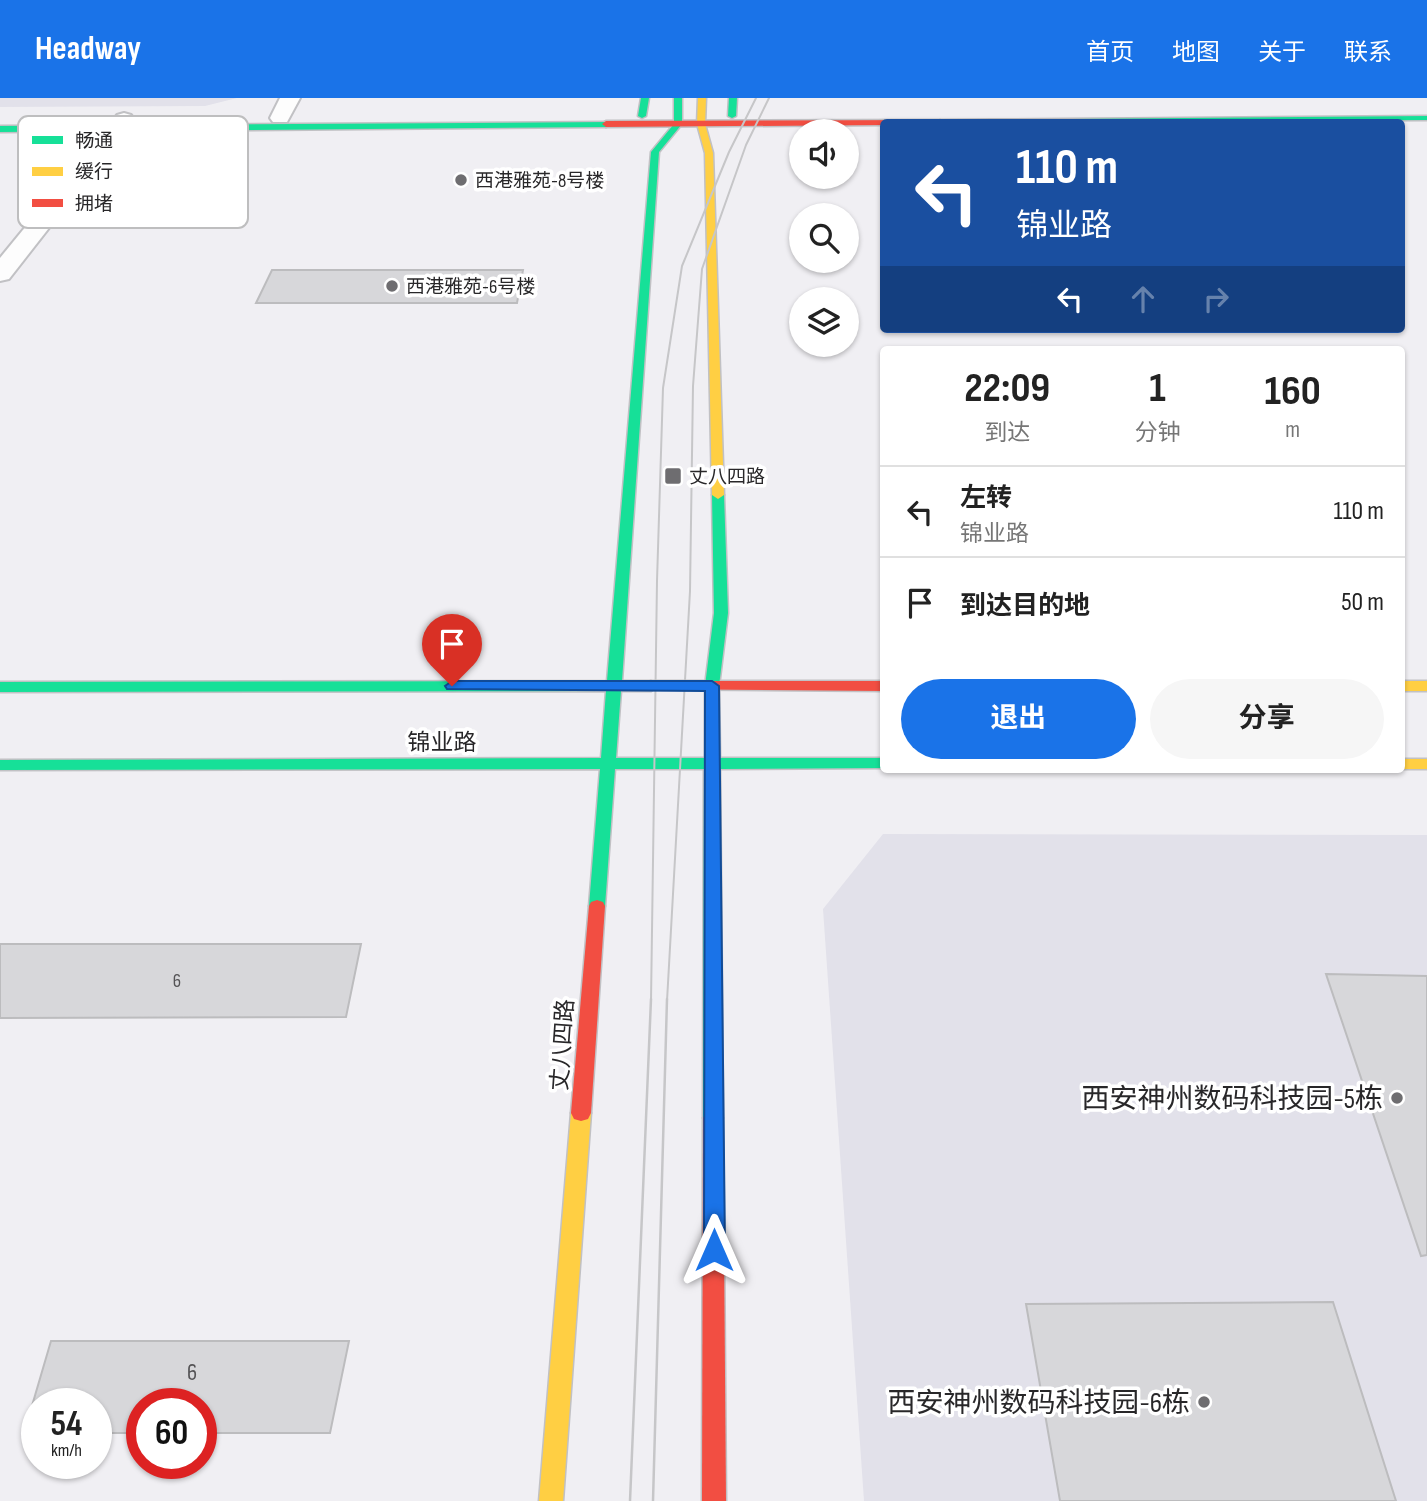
<!DOCTYPE html>
<html lang="zh">
<head>
<meta charset="utf-8">
<style>
  body { margin:0; font-family:"Sofia Sans Condensed","Noto Sans SC",sans-serif; background:#f6f6f6; color:#222; height:100vh; display:flex; flex-direction:column; font-size:26px; white-space:nowrap }
  * { box-sizing:border-box; margin:0 }
  p { font-size:23px; color:#767676 }
  .icon { flex:none; width:38px; height:38px; fill:none; stroke:currentColor; stroke-width:2; stroke-linecap:round; stroke-linejoin:round }
  .map { position:relative; flex:1; overflow:hidden }
  .panel { position:absolute; left:880px; top:248px; width:525px; height:427px; display:flex; flex-direction:column; background:#fff; border-radius:7px; box-shadow:0 2px 5px #0004 }
  .panel>* { flex:none }
  .top-card { position:absolute; left:880px; top:21px; width:525px; height:214px; border-radius:7px; box-shadow:0 2px 5px #0004; background:#1a4fa0; color:#fff; overflow:hidden }
  .tools { position:absolute; left:789px; top:21px; display:grid; gap:14px }
  .tools a { display:grid; place-items:center; width:70px; height:70px; border-radius:50%; background:#fff; box-shadow:0 2px 5px #0004; font-size:35px }
  .speed { position:absolute; left:21px; top:1290px; display:flex; gap:14px; font-size:35px; font-weight:700; text-align:center }
  .speed>* { display:grid; place-content:center; width:91px; height:91px; border-radius:50%; background:#fff; box-shadow:0 2px 5px #0004; line-height:1 }
  .speed small { font-size:18px; font-weight:400 }
  .speed .limit { border:10px solid #d22; background:#fff; color:#111 }
  .pin { position:absolute; display:grid; place-items:center; width:60px; height:60px; color:#fff; margin:-72px -30px; border-radius:50% 50% 50% 0; rotate:-45deg; box-shadow:0 0 7px #0007 }
  .pin .icon { rotate:45deg }
  .me { position:absolute; width:77px; margin:-38px; rotate:0deg; stroke-linejoin:round; filter:drop-shadow(0 0 5px #0008) }
  .turn { display:flex; align-items:center; gap:24px; height:147px; padding:0 21px; font-size:32px }
  .turn .icon { width:91px; height:91px; stroke-width:2.5 }
  .turn b { display:block; font-size:49px; line-height:60px }
  .lanes { display:flex; align-items:center; height:66px; padding:0 21px; background:#0003; justify-content:center; gap:35px; direction:ltr }
  .lanes .off { opacity:.35 }
  .eta { display:flex; justify-content:space-evenly; align-items:center; height:119px; text-align:center }
  .eta b { font-size:42px; font-weight:700; line-height:49px }
  .primary-button { display:flex; gap:14px; margin-top:auto; padding:14px 21px }
  .primary-button a { flex:1; height:80px; border-radius:42px; background:#1a73e8; color:#fff; font-size:28px; font-weight:700; line-height:80px; text-align:center }
  .primary-button a+a { background:#f6f6f6; color:#222 }
  ul { padding:0; list-style:none }
  li { display:flex; align-items:center; gap:21px; height:91px; padding:0 21px; border-top:2px solid #e0e0e0 }
  li div { flex:1 }
  li b { display:block; font-size:26px }
  li em { font-style:normal }
  header { display:flex; align-items:center; gap:42px; box-sizing:border-box; height:98px; padding:0 35px; background:#1a73e8; color:#fff }
  header strong { font-size:33px }
  nav { display:flex; gap:38px; margin-inline-start:auto; font-size:24px }
  .map>svg:first-child { display:block }
  .built { fill:#e2e1ea }
  .building { fill:#d7d7da; stroke:#bcbcbe; stroke-width:2 }
  .lines { fill:none; stroke-linecap:round; stroke-linejoin:round }
  .street-casing { stroke:#c1c1c4; stroke-width:4 }
  .fast-casing { stroke:#c1c1c4; stroke-width:3 }
  .slow-casing { stroke:#c1c1c4; stroke-width:3 }
  .jam-casing { stroke:#c1c1c4; stroke-width:3 }
  .street { fill:#fdfdfd; fill-rule:evenodd }
  .fast { fill:#16e098; fill-rule:evenodd }
  .slow { fill:#ffcf43; fill-rule:evenodd }
  .jam { fill:#f24e42; fill-rule:evenodd }
  .tram-far1 { stroke:#c6c6c8; stroke-width:2 }
  .tram { stroke:#c6c6c8; stroke-width:2.5 }
  .route { fill:#1a73e8; stroke:#114b97; stroke-width:2 }
  .poi-dot { fill:#6e6d70; stroke:#fff; stroke-width:2.5 }
  .labels { text-anchor:middle; stroke-width:7; stroke-linejoin:round; paint-order:stroke }
  .far-poi-label { font-size:19px; fill:#282729; stroke:#fff; text-anchor:start }
  .number-label { font-size:19px; fill:#545355 }
  .street-label { font-size:23px; fill:#282729; stroke:#fff }
  .near-number-label { font-size:23px; fill:#545355 }
  .near-poi-label { font-size:28px; fill:#282729; stroke:#fff; text-anchor:end }
  .key { fill:#fff; stroke:#bebebf; stroke-width:2 }
  .key-label { font-size:19px; fill:#282729 }
</style>
</head>
<body>
<header>
<strong>Headway</strong>
<nav><a>首页</a><a>地图</a><a>关于</a><a>联系</a></nav>
</header>
<div class="map">
<svg width="1427" height="1403" viewBox="0 0 1427 1403">
  <rect width="100%" height="100%" fill="#f0eff3"/>
  <g class="built">
    <path d="M 0,0 L 237,0 L 205,8 L 0,9 Z"/>
    <path d="M 883,736 L 1427,737 L 1427,1403 L 864,1403 L 823,811 Z"/>
  </g>
  <g class="building">
    <path d="M 272,172 L 523,172 L 517,205 L 256,205 Z"/>
    <path d="M 0,846 L 361,846 L 346,919 L 0,920 Z"/>
    <path d="M 1326,876 L 1427,878 L 1427,1157 L 1421,1158 Z"/>
    <path d="M 1333,1204 L 1396,1403 L 1060,1403 L 1026,1206 Z"/>
    <path d="M 51,1243 L 349,1243 L 330,1335 L 201,1335 L 201,1306 L 142,1306 L 142,1335 L 96,1335 L 96,1306 L 37,1306 L 37,1335 L 24,1335 Z"/>
  </g>
  <g class="lines">
    <defs>
      <g id="street">
        <path d="M 280,0 L 300,0 L 287,24 L 273,24 L 270,20 Z"/>
        <path d="M 124,15 L 131,17 L 134,21 L 131,25 L 9,181 L 0,183 L 0,160 L 117,17 Z"/>
      </g>
      <g id="fast">
        <path d="M 641,0 L 649,0 L 646,18 L 642,20 L 638,18 Z"/>
        <path d="M 674,0 L 682,0 L 682,26 L 659,54 L 622,583 L 651,583 L 658,588 L 651,593 L 621,593 L 616,660 L 705,660 L 705,588 L 714,515 L 712,397 L 718,393 L 724,397 L 728,515 L 719,588 L 720,660 L 884,660 L 884,670 L 720,671 L 723,1020 L 720,1026 L 713,1028 L 706,1026 L 703,1020 L 704,671 L 615,671 L 605,808 L 603,812 L 591,812 L 589,808 L 600,671 L 0,672 L 0,662 L 601,660 L 606,593 L 0,594 L 0,584 L 607,583 L 651,54 L 674,26 Z"/>
        <path d="M 729,0 L 737,0 L 736,18 L 732,20 L 728,18 Z"/>
        <path d="M 1427,18 L 1427,22 L 936,24 L 940,22 Z"/>
        <path d="M 609,24 L 610,26 L 606,29 L 0,34 L 0,28 Z"/>
      </g>
      <g id="slow">
        <path d="M 698,0 L 706,0 L 705,26 L 713,55 L 724,397 L 718,401 L 712,397 L 705,55 L 697,26 Z"/>
        <rect x="1402" y="583" width="25" height="10"/>
        <rect x="1402" y="661" width="25" height="10"/>
        <path d="M 581,1007 L 588,1009 L 591,1015 L 563,1403 L 539,1403 L 571,1015 L 574,1009 Z"/>
      </g>
      <g id="jam">
        <path d="M 940,22 L 944,24 L 884,24 L 884,27 L 606,29 L 602,26 L 606,23 Z"/>
        <path d="M 651,583 L 884,583 L 884,593 L 646,591 L 644,588 L 646,585 Z"/>
        <path d="M 597,802 L 603,804 L 605,808 L 591,1015 L 588,1021 L 581,1023 L 574,1021 L 571,1015 L 589,808 L 591,804 Z"/>
        <path d="M 713,1012 L 720,1014 L 723,1020 L 726,1403 L 702,1403 L 703,1020 L 706,1014 Z"/>
      </g>
    </defs>
    <use href="#street" class="street-casing"/>
    <use href="#fast" class="fast-casing"/>
    <use href="#slow" class="slow-casing"/>
    <use href="#jam" class="jam-casing"/>
    <use href="#street" class="street"/>
    <use href="#fast" class="fast"/>
    <use href="#slow" class="slow"/>
    <use href="#jam" class="jam"/>
    <g class="tram-far1">
      <path d="M 651,903 L 657,483 L 663,290 L 682,168 L 729,54 L 756,0"/>
      <path d="M 667,903 L 690,493 L 693,288 L 702,171 L 746,47 L 769,0"/>
    </g>
    <g class="tram">
      <path d="M 630,1403 L 651,901"/>
      <path d="M 653,1403 L 667,901"/>
    </g>
  </g>
  <path class="route" d="M 452,583 L 712,583 L 719,588 L 725,1152 L 722,1158 L 714,1161 L 707,1158 L 704,1152 L 705,593 L 447,591 L 445,588 Z"/>
  <g class="poi-dot">
    <circle cx="461" cy="82" r="7"/>
    <circle cx="392" cy="188" r="7"/>
    <rect x="664" y="369" width="18" height="18" rx="3.5"/>
    <circle cx="1397" cy="1000" r="7"/>
    <circle cx="1204" cy="1304" r="7"/>
  </g>
  <g class="labels">
    <g class="far-poi-label">
      <text x="475" y="89">西港雅苑-8号楼</text>
      <text x="406" y="195">西港雅苑-6号楼</text>
      <text x="689" y="385">丈八四路</text>
    </g>
    <g class="number-label">
      <text x="177" y="889">6</text>
    </g>
    <g class="street-label">
      <text x="442" y="652">锦业路</text>
      <text transform="translate(562 947) rotate(-86)" y="8">丈八四路</text>
    </g>
    <g class="near-number-label">
      <text x="192" y="1282">6</text>
    </g>
    <g class="near-poi-label">
      <text x="1383" y="1010">西安神州数码科技园-5栋</text>
      <text x="1190" y="1314">西安神州数码科技园-6栋</text>
    </g>
  </g>
  <rect x="18" y="18" width="230" height="112" rx="10" class="key"/>
  <rect x="32" y="38" width="31" height="8" fill="#16e098"/>
  <rect x="32" y="69" width="31" height="9" fill="#ffcf43"/>
  <rect x="32" y="101" width="31" height="8" fill="#f24e42"/>
  <g class="key-label">
    <text x="75" y="49">畅通</text>
    <text x="75" y="80">缓行</text>
    <text x="75" y="112">拥堵</text>
  </g>
</svg>
<div class="tools">
<a><svg class="icon" aria-label="sound" viewBox="0 0 24 24"><path d="M4 9h4l5-4v14l-5-4H4zM17 9q2 3 0 6"/></svg></a>
<a><svg class="icon" aria-label="search" viewBox="0 0 24 24"><circle cx="10" cy="10" r="6"/><path d="M15 15l6 6"/></svg></a>
<a><svg class="icon" aria-label="layers" viewBox="0 0 24 24"><path d="M12 4l9 5-9 5-9-5zM3 14l9 5 9-5"/></svg></a>
</div>
<div class="speed"><div>54<small>km/h</small></div><div class="limit">60</div></div>
<div class="pin" style="left:452px;top:588px;background:#d93025"><svg class="icon" aria-label="arrive" viewBox="0 0 24 24"><path d="M6 21V4h12l-3 4 3 4H6"/></svg></div>
<svg class="me" style="left:714px;top:1152px" viewBox="-20 -20 40 40"><path d="M0-17L14 15 0 8-14 15z" fill="#1a73e8" stroke="#fff" stroke-width="4"/></svg>
<div class="top-card">
<div class="turn"><svg class="icon" aria-label="left" viewBox="0 0 24 24"><path d="M17 20v-9H6M10 6l-5 5 5 5"/></svg><div><b>110 m</b>锦业路</div></div>
<div class="lanes"><svg class="icon" aria-label="left" viewBox="0 0 24 24"><path d="M17 20v-9H6M10 6l-5 5 5 5"/></svg><svg class="icon off" aria-label="ahead" viewBox="0 0 24 24"><path d="M12 20V5M6 11l6-6 6 6"/></svg><svg class="icon off" aria-label="right" viewBox="0 0 24 24"><path d="M7 20v-9h11M14 6l5 5-5 5"/></svg></div>
</div>
<section class="panel">
<div class="eta">
<div><b>22:09</b><p>到达</p></div>
<div><b>1</b><p>分钟</p></div>
<div><b>160</b><p>m</p></div>
</div>
<ul>
<li><svg class="icon" aria-label="left" viewBox="0 0 24 24"><path d="M17 20v-9H6M10 6l-5 5 5 5"/></svg><div><b>左转</b><p>锦业路</p></div><em>110 m</em></li>
<li><svg class="icon" aria-label="arrive" viewBox="0 0 24 24"><path d="M6 21V4h12l-3 4 3 4H6"/></svg><div><b>到达目的地</b></div><em>50 m</em></li>
</ul>
<div class="primary-button"><a>退出</a><a>分享</a></div>
</section>
</div>
</body>
</html>
